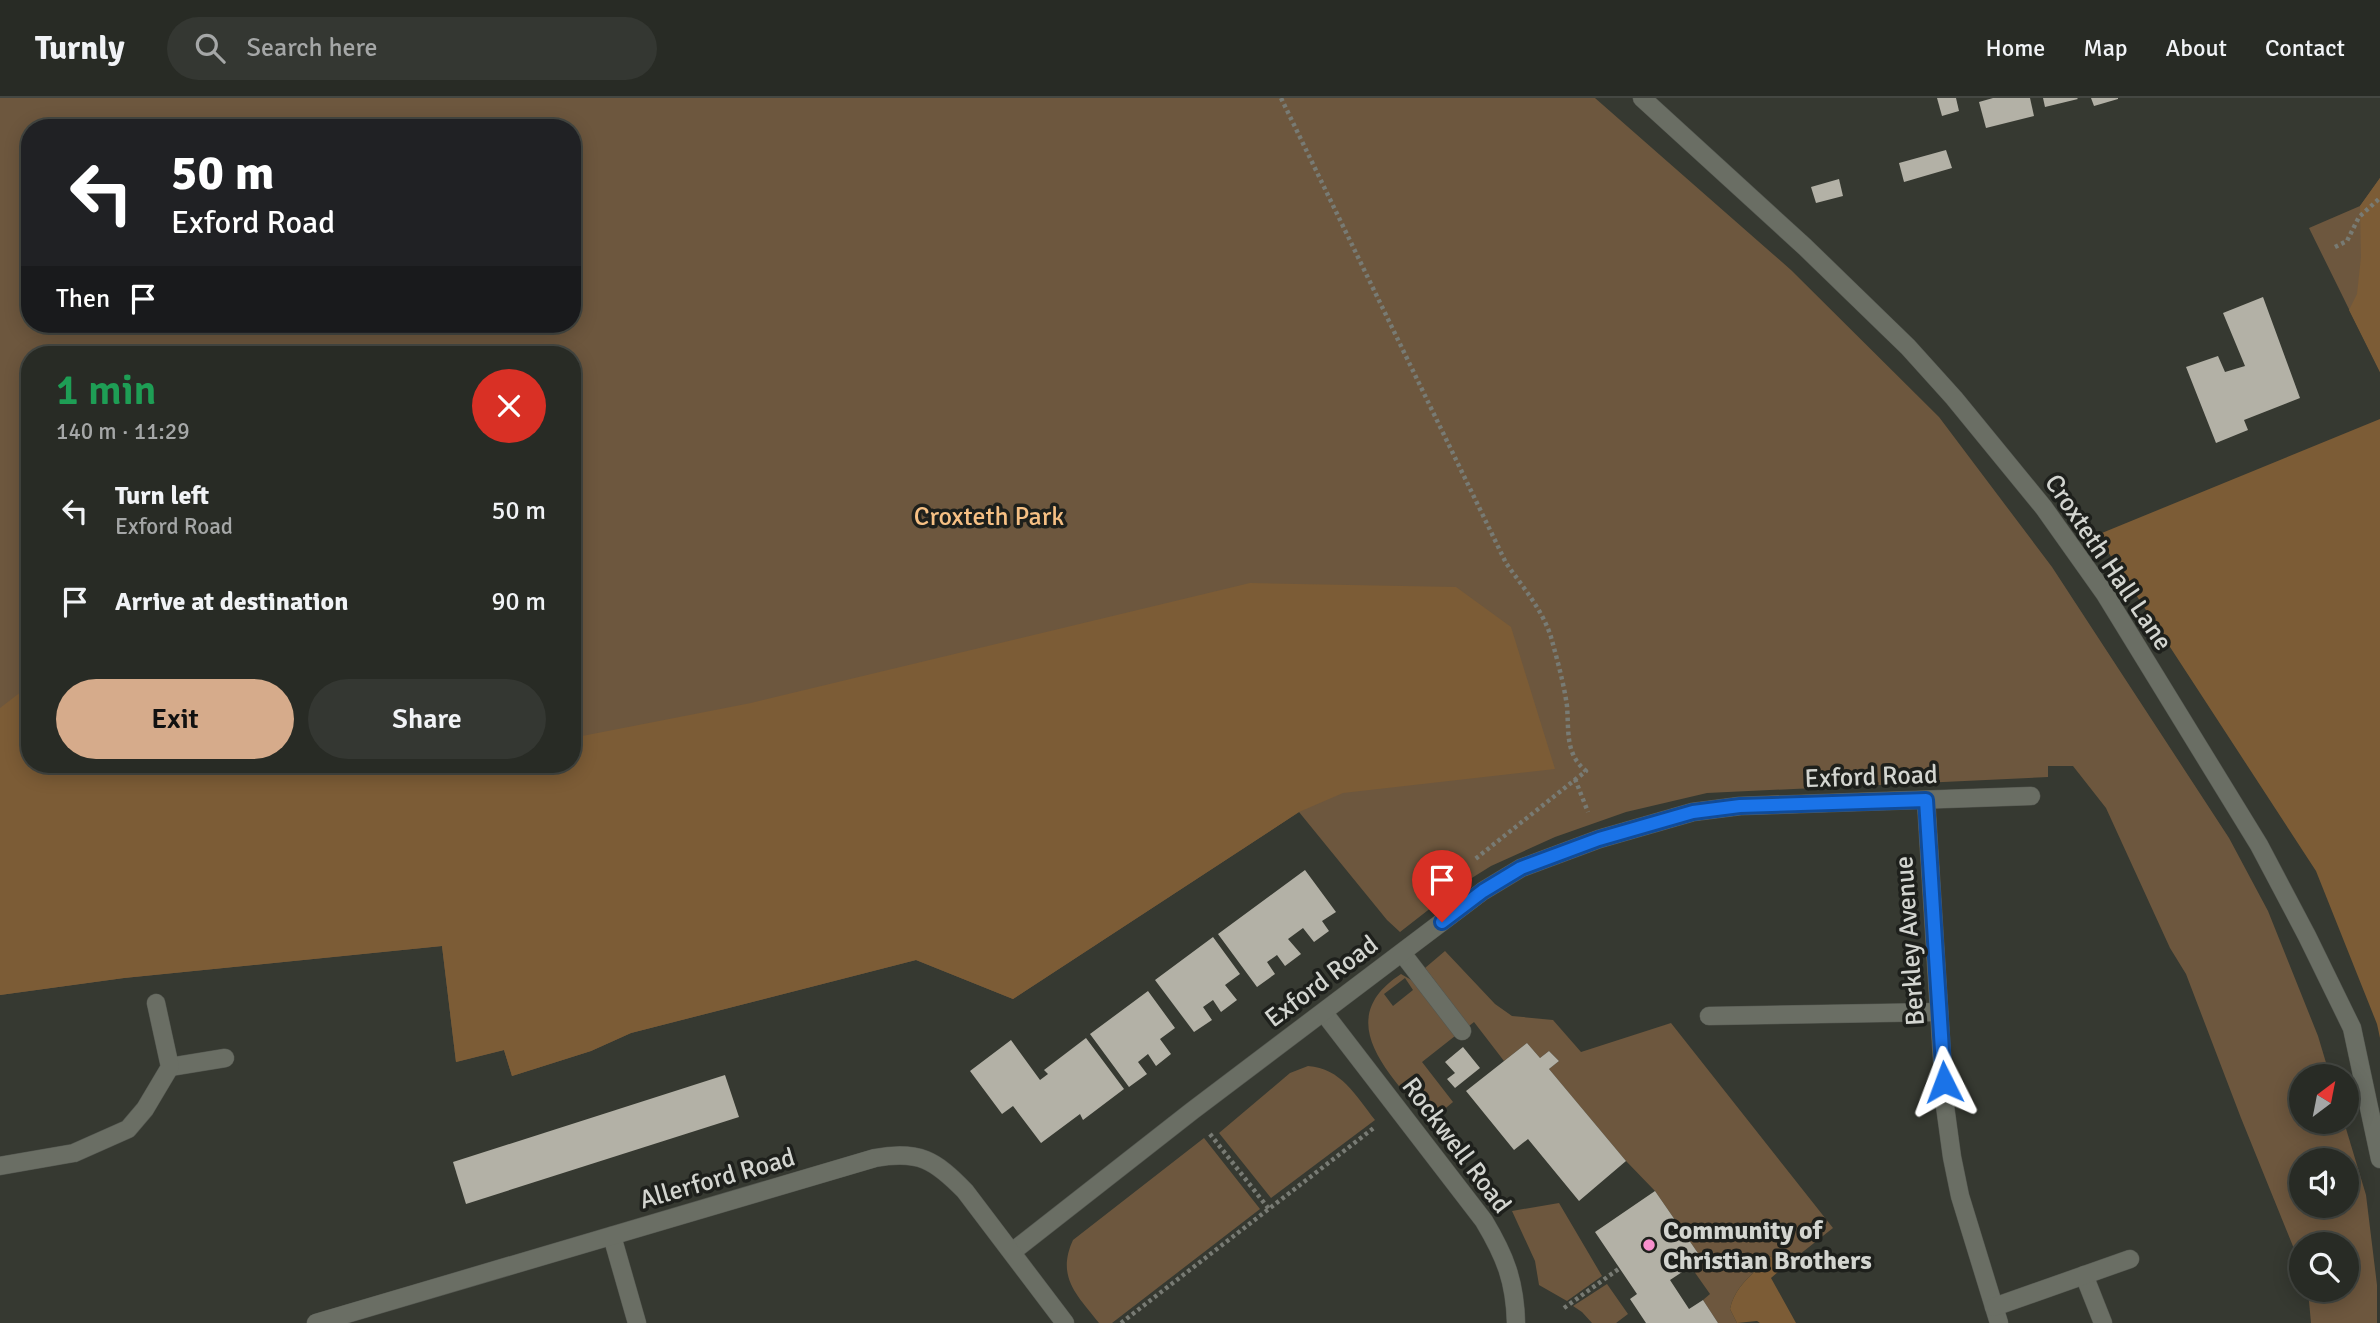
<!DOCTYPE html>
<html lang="en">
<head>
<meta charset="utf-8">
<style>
  body { margin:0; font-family:Signika,sans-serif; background:#343732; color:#f1f3f6; height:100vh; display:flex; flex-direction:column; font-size:26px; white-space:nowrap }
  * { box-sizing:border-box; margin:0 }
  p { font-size:23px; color:#a5a7a7 }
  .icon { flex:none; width:38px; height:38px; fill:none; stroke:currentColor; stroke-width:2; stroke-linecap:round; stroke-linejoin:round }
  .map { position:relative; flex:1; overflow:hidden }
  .sheet { position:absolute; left:21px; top:248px; width:560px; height:427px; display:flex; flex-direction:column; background:#282b25; border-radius:28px; box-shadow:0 4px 18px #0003,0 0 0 2px #444742 }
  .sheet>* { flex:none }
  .guide { position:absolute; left:21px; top:21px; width:560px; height:214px; border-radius:28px; box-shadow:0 4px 18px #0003,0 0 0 2px #444742; background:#202124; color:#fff; overflow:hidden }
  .needle { width:46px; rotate:32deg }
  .buttons { position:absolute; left:2289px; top:966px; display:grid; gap:14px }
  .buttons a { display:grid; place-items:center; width:70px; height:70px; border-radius:50%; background:#282b25; box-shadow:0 4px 18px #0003,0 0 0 2px #444742; font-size:35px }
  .pin { position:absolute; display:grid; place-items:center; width:60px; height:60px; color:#fff; margin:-72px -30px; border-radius:50% 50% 50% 0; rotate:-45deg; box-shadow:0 0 7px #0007 }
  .pin .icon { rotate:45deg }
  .me { position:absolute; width:77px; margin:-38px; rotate:357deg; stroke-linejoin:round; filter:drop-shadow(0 0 5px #0008) }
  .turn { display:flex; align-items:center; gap:24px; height:147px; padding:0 35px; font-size:32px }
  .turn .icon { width:91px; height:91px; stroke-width:2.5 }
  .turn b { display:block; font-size:49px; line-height:60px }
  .then { display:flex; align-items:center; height:66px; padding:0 35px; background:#0003; gap:14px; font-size:26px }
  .round { display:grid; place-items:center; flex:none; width:74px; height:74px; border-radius:37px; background:#343732 }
  .headline { display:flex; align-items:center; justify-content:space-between; height:119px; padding:0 35px }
  h1 { font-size:42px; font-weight:600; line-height:52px; color:#1e9e55 }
  .action { display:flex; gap:14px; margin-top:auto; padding:14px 35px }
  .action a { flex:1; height:80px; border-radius:42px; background:#d6ab8b; color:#111; font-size:28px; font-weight:600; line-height:80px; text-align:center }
  .action a+a { background:#343732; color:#f1f3f6 }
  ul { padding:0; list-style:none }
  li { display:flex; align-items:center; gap:21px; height:91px; padding:0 35px }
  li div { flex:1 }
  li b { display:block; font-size:26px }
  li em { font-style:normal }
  header { display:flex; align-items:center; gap:42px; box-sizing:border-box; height:98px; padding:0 35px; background:#282b25; border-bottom:2px solid #444742 }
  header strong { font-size:33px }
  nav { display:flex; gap:38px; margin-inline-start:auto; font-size:24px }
  .search { width:490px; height:63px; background:#343732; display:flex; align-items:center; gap:18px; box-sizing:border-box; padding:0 24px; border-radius:38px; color:#a5a7a7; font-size:26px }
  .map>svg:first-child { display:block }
  .green { fill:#6d573e; fill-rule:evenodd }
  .forest { fill:#7c5c36 }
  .building { fill:#b3b1a6 }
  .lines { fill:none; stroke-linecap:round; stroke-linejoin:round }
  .service-casing { stroke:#545750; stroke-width:19 }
  .minor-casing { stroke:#545750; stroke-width:19 }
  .tertiary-casing { stroke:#545750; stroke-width:19 }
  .path { stroke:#787b74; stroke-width:4.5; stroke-dasharray:3.5 3.5; stroke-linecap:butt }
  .service { stroke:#6a6e64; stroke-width:18 }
  .minor { stroke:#6a6e64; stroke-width:18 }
  .tertiary { stroke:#6a6e64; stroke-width:18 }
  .route-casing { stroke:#114b97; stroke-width:18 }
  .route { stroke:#1a73e8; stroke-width:12 }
  .poi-dot { fill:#f890cd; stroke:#1e201c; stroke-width:2.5 }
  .labels { text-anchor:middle; stroke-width:7; stroke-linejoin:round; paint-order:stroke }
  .park-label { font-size:26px; fill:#f6c084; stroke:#1e201c }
  .street-label { font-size:26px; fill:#d3d5d0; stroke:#1e201c }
  .poi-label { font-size:26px; font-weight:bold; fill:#d3d5d0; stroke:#1e201c; text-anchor:start }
</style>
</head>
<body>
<header>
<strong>Turnly</strong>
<div class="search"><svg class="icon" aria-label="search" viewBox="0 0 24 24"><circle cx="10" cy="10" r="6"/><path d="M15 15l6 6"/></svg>Search here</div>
<nav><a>Home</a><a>Map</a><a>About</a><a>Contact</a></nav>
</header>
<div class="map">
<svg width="2380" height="1225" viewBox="0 0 2380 1225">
  <rect width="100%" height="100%" fill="#363931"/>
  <g class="green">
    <path d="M 0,0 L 1595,0 L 1791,172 L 1939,319 L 2052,469 L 2229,740 L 2268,813 L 2318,938 L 2330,978 L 2301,978 L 2301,1024 L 2344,1024 L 2366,1097 L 2377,1187 L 2377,1225 L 2311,1225 L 2308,1192 L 2347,1192 L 2347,1146 L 2301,1146 L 2301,1168 L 2241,1020 L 2186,876 L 2170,850 L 2106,710 L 2073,668 L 2048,668 L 2048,679 L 1707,695 L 1626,714 L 1555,739 L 1491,768 L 1459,788 L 1400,834 L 1387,822 L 1299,714 L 1013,901 L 916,862 L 631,935 L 591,953 L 512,978 L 504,952 L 456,964 L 442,848 L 124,880 L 0,897 ZM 30,30 L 572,30 L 572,226 L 30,226 ZM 30,257 L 572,257 L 572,667 L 30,667 ZM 2301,1062 L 2347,1062 L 2347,1108 L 2301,1108 Z"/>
    <path d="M 2380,80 L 2380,274 L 2309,130 L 2360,108 Z"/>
    <path d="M 1445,853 L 1495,906 L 1512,918 L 1553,922 L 1581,954 L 1671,925 L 1833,1130 L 1785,1168 L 1770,1158 C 1754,1176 1735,1187 1730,1211 L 1737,1225 L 1718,1225 L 1703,1202 L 1710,1196 L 1691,1169 L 1702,1161 L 1655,1093 L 1626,1063 L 1549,971 L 1559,963 L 1549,953 L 1540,960 L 1527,945 L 1504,963 L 1474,924 L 1469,928 L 1425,870 Z"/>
    <path d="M 1401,876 L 1413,883 L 1455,938 L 1422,964 L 1453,1004 L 1429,1024 C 1393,979 1329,923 1401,876 ZM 1405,880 L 1413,892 L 1393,908 L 1384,896 Z"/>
    <path d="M 1308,968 C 1341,970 1356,998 1375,1022 L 1271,1100 L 1219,1035 L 1290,975 Z"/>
    <path d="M 1204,1040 L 1260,1111 L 1112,1225 L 1099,1225 C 1077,1197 1056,1179 1073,1142 Z"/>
    <path d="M 1559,1105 L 1602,1178 L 1567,1203 L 1539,1187 L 1535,1163 L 1512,1113 Z"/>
    <path d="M 1607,1186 L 1628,1216 L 1616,1225 L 1592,1225 L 1582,1214 L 1573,1208 Z"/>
  </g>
  <g class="forest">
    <path d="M 2380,80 L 2380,274 L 2349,212 L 2357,196 L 2361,159 L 2360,108 Z"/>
    <path d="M 2380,321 L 2380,940 L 2377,926 L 2316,773 L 2097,437 Z"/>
    <path d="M 1250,485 L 1456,489 L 1511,529 L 1555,671 L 1343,695 L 1299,714 L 1013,901 L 916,862 L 631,935 L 591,953 L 512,978 L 504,952 L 456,964 L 442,848 L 124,880 L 0,897 L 0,610 L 30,587 L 30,667 L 572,667 L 572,640 L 751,605 Z"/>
    <path d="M 1770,1158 L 1785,1168 L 1771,1180 L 1796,1225 L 1760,1225 L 1757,1223 L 1737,1225 L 1730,1211 C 1735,1187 1754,1176 1770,1158 Z"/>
  </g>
  <g class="building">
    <path d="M 1937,0 L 1956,0 L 1959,13 L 1942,18 Z"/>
    <path d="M 1993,0 L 2030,0 L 2034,18 L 1986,30 L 1979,4 Z"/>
    <path d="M 2043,0 L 2077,0 L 2078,1 L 2045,9 Z"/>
    <path d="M 2091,0 L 2118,0 L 2118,1 L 2094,8 Z"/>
    <path d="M 1946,52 L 1952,70 L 1904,84 L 1899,65 Z"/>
    <path d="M 1839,81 L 1843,98 L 1816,105 L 1811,89 Z"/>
    <path d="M 2263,199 L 2300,300 L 2244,322 L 2248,332 L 2216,345 L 2186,269 L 2218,258 L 2225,274 L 2245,268 L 2223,215 Z"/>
    <path d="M 1305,772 L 1336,814 L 1322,823 L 1329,833 L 1314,844 L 1303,830 L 1288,841 L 1301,856 L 1285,868 L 1277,857 L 1267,864 L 1275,876 L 1257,889 L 1218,836 Z"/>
    <path d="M 1213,839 L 1240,876 L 1225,887 L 1237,902 L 1221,914 L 1213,902 L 1203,909 L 1212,922 L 1194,934 L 1155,882 Z"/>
    <path d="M 1148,893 L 1175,930 L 1160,941 L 1171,956 L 1156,968 L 1148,956 L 1138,964 L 1147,976 L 1129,989 L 1090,936 Z"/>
    <path d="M 1086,940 L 1124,991 L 1083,1022 L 1080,1016 L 1041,1045 L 1013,1008 L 1002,1016 L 970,973 L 1011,942 L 1040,982 L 1048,976 L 1044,972 Z"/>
    <path d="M 1527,945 L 1540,960 L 1549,953 L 1559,963 L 1549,971 L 1626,1063 L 1579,1103 L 1528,1041 L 1514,1052 L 1466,993 Z"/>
    <path d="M 1463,949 L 1480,970 L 1455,990 L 1447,981 L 1455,975 L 1445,964 Z"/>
    <path d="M 725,977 L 739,1019 L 466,1106 L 453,1064 Z"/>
    <path d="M 1655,1093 L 1702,1161 L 1670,1182 L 1689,1211 L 1703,1202 L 1718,1225 L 1646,1225 L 1630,1201 L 1637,1196 L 1595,1134 Z"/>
  </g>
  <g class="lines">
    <defs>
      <g id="service">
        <path d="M 1402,855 L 1462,933"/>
        <path d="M 1709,918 L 1939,914"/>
      </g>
      <g id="minor">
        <path d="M 1926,702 L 1945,1008 L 1952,1059 L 1960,1098 L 1999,1225"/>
        <path d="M 1324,915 L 1484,1123 C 1505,1158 1515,1183 1516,1225"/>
        <path d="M 170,969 L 225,960"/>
        <path d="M 0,1068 L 74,1055 L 128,1031 L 145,1011 L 170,969 L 156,905"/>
        <path d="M 612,1138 L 637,1225"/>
        <path d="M 1012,1154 L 1192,1013 L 1483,793 L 1521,770 L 1599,741 L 1693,714 L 1740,708 L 2031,698"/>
        <path d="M 2084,1177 L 2103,1225"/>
        <path d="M 1994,1209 L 2130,1161"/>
        <path d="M 316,1225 L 875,1060 C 919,1052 935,1062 965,1093 L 1065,1225"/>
      </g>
      <path id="tertiary" d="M 1642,0 L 1805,149 L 1908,249 L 1954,300 L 2044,410 L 2105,496 L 2259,747 L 2307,838 L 2352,930 L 2380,1061"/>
    </defs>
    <use href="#service" class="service-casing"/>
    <use href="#minor" class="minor-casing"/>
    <use href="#tertiary" class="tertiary-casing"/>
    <g class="path">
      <path d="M 1281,0 L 1506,465 C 1522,488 1542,511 1551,539 C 1557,561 1564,586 1567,608 C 1569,633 1565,656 1586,673 L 1474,762"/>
      <path d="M 2335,149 L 2347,143 L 2359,119 L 2380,100"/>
      <path d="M 1575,681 L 1588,714"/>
      <path d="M 1210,1036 L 1269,1111"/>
      <path d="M 1564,1210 L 1620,1170"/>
      <path d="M 1121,1225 L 1375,1029"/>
    </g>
    <use href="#service" class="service"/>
    <use href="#minor" class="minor"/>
    <use href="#tertiary" class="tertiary"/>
  </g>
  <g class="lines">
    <defs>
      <path id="route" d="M 1442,824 L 1483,793 L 1521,770 L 1599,741 L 1693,714 L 1740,708 L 1926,702 L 1944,984"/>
    </defs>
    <use href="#route" class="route-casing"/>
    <use href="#route" class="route"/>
  </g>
  <circle class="poi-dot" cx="1649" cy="1147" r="7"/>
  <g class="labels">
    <g class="park-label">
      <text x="989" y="427">Croxteth Park</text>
    </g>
    <g class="street-label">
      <text transform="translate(2109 464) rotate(56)" y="9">Croxteth Hall Lane</text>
      <text transform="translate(1871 678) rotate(-2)" y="9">Exford Road</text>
      <text transform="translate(1909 843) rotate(-94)" y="9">Berkley Avenue</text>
      <text transform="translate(1321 883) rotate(-37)" y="9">Exford Road</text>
      <text transform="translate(1457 1047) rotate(53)" y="9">Rockwell Road</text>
      <text transform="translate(717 1080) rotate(-16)" y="9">Allerford Road</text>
    </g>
    <g class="poi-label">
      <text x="1663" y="1141">Community of<tspan x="1663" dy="30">Christian Brothers</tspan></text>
    </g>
  </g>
</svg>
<div class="buttons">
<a><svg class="needle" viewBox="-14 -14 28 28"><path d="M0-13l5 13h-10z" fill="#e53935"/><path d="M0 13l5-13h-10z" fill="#a5a7a7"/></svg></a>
<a><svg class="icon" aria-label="sound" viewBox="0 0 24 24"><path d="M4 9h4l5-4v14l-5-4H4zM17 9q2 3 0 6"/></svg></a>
<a><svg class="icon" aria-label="search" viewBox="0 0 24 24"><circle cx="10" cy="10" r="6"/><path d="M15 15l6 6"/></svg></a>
</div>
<div class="pin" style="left:1442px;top:824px;background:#d93025"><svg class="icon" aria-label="arrive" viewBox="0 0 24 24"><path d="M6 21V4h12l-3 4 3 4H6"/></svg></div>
<svg class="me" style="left:1944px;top:984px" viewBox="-20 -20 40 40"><path d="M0-17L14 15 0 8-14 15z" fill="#1a73e8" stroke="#fff" stroke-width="4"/></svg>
<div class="guide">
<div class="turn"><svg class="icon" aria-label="left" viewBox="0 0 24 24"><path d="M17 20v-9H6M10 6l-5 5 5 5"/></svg><div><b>50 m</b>Exford Road</div></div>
<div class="then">Then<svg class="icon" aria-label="arrive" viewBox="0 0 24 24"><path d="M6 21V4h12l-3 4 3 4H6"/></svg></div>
</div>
<section class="sheet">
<div class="headline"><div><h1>1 min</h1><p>140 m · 11:29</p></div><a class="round" style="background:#d93025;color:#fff"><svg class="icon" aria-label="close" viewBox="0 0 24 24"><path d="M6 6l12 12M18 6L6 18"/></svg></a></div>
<ul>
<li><svg class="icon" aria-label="left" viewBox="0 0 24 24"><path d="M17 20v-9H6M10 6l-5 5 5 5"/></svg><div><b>Turn left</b><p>Exford Road</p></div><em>50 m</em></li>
<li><svg class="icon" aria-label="arrive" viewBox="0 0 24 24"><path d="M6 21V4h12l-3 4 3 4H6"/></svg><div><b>Arrive at destination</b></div><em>90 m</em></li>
</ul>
<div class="action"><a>Exit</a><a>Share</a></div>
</section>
</div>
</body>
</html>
